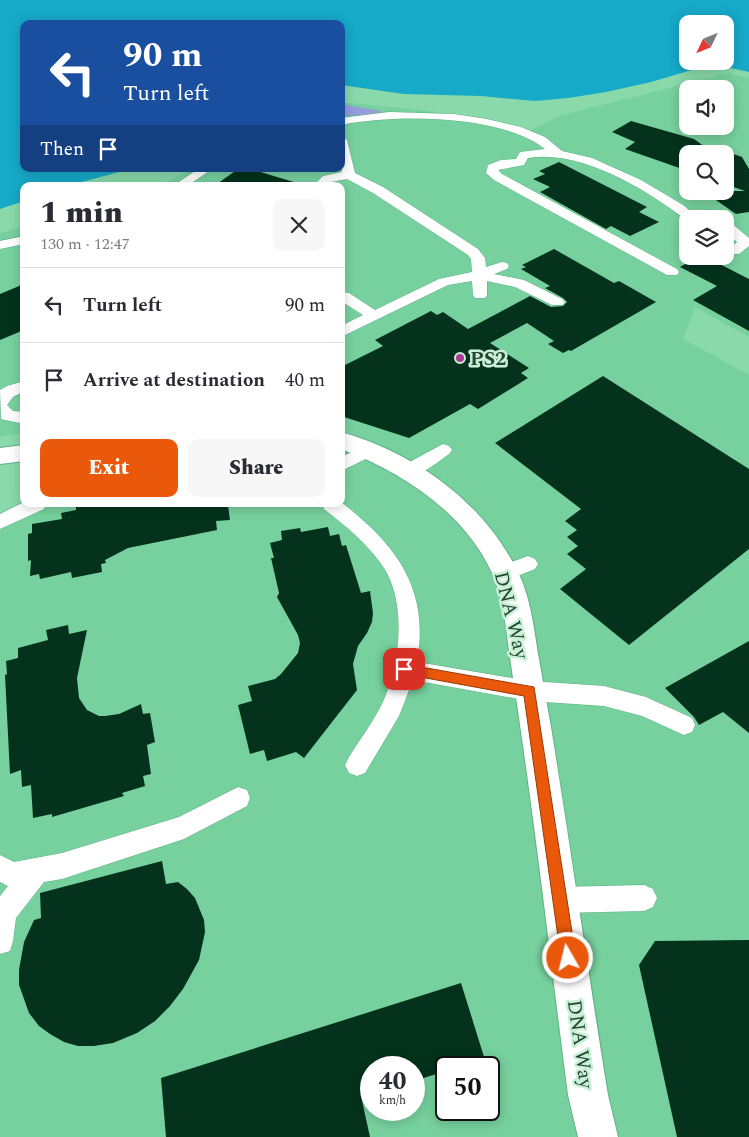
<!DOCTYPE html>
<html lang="en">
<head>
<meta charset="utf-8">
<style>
  body { margin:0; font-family:Spectral,serif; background:#f7f7f7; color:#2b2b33; height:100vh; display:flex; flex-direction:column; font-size:19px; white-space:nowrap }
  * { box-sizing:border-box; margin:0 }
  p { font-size:16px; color:#7c7c81 }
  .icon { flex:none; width:28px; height:28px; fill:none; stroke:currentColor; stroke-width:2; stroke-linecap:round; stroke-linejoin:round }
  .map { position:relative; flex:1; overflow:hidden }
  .sheet { position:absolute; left:20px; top:182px; width:325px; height:325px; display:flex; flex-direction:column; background:#fff; border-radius:10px; box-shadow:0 2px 12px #0003 }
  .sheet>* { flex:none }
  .banner { position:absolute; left:20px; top:20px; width:325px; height:152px; border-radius:10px; box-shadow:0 2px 12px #0003; background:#1a4fa0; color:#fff; overflow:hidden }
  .needle { width:32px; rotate:227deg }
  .buttons { position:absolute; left:679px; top:15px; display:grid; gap:10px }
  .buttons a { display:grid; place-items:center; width:55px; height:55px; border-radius:10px; background:#fff; box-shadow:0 2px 12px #0003; font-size:25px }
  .speed { position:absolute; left:360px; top:1056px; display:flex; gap:10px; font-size:25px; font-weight:700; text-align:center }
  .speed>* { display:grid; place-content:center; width:65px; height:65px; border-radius:50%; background:#fff; box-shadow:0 2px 12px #0003; line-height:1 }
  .speed small { font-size:12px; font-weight:400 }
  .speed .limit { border:2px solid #111; border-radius:8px; background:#fff; color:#111 }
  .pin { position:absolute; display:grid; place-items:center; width:42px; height:42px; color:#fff; margin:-21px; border-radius:10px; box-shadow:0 2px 8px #0006 }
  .me { position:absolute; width:55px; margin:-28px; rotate:352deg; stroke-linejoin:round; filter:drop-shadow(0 0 4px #0008) }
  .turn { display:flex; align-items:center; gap:18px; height:105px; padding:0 20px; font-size:22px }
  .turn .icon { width:65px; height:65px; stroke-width:2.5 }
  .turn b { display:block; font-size:35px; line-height:42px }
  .then { display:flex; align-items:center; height:48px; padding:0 20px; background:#0003; gap:10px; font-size:19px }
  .round { display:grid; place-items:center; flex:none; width:52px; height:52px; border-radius:10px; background:#f7f7f7 }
  .head { display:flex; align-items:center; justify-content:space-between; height:85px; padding:0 20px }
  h1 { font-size:30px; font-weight:800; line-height:38px }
  .button { display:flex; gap:10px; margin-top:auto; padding:10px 20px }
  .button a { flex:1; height:58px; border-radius:10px; background:#ea580c; color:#fff; font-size:20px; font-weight:800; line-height:58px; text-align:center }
  .button a+a { background:#f7f7f7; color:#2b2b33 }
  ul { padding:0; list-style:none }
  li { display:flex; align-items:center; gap:15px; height:75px; padding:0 20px; border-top:1px solid #e1e1e2 }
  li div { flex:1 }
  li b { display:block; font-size:19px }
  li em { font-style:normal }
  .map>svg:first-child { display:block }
  .built { fill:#77d19e; fill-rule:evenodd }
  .green { fill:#939cdc }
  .water { fill:#16a9c8; fill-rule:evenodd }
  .building { fill:#04321d }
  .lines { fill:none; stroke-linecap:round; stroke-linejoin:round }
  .minor-casing { stroke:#62b285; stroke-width:1 }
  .major-casing { stroke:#62b285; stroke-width:2 }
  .minor { fill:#fff; fill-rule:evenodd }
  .major { fill:#fff; fill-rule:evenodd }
  .route { fill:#ea580c; stroke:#983908 }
  .poi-dot { fill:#ac3994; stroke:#caf0d8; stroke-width:2 }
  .labels { text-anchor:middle; stroke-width:5; stroke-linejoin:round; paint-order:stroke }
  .poi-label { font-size:20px; font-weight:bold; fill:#234532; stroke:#caf0d8; text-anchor:start }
  .street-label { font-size:20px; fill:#234532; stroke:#caf0d8 }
</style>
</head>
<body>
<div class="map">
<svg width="749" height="1137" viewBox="0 0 749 1137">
  <rect width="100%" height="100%" fill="#89d9aa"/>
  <g class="built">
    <path d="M 728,73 L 749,78 L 749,337 L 695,307 L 683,339 L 749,375 L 749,1137 L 0,1137 L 0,524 L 24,497 L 24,504 L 341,504 L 341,186 L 159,186 L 190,169 L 341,169 L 341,102 L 438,112 L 528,132 L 559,116 ZM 688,89 L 725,89 L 725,126 L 688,126 ZM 688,154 L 725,154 L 725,191 L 688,191 ZM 688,219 L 725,219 L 725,256 L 688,256 ZM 371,1068 L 414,1068 L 414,1110 L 371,1110 ZM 446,1068 L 489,1068 L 489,1110 L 446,1110 Z"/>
    <path d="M 24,226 L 24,433 L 0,436 L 0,233 Z"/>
  </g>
  <path class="green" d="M 341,104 L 380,111 L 384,115 L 341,116 Z"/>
  <path class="water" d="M 0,0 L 749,0 L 749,72 L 712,64 L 651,82 L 606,92 L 568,98 L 535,101 L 481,96 L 404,94 L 341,85 L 341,24 L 24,24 L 24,169 L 130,169 L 67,186 L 24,186 L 24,201 L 0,209 ZM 688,24 L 725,24 L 725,61 L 688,61 Z"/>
  <g class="building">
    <path d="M 631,121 L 694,139 L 715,154 L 688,154 L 688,171 L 625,149 L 635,142 L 612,132 Z"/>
    <path d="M 725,151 L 742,157 L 749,169 L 749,212 L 736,214 L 703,191 L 745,191 L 725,184 Z"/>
    <path d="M 559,162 L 647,207 L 639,212 L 659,222 L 630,236 L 611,226 L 606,229 L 540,192 L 550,187 L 533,179 L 545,174 L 539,171 Z"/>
    <path d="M 238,169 L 251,169 L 297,183 L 297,186 L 214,186 Z"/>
    <path d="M 554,249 L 614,283 L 619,281 L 656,302 L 571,351 L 569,350 L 563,353 L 548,344 L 554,341 L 527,323 L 490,343 L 529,368 L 521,373 L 528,378 L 478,409 L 470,404 L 409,438 L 341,416 L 341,367 L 383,346 L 375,340 L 431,311 L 437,315 L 443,312 L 468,329 L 530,296 L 551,307 L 563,306 L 567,302 L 563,298 L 545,288 L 550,286 L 521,269 L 526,267 L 522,265 Z"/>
    <path d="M 699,256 L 704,256 L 749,279 L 749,331 L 693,300 L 717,286 L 680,267 Z"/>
    <path d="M 24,284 L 24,330 L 0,340 L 0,294 Z"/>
    <path d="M 603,376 L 749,469 L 749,549 L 629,645 L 560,589 L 586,569 L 567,554 L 578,546 L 567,537 L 577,530 L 565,521 L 581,509 L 495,443 Z"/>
    <path d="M 76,504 L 224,504 L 228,505 L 230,520 L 216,521 L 217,530 L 128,548 L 105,560 L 106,563 L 101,564 L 102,572 L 72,578 L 71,572 L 40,579 L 39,574 L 30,576 L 31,560 L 28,561 L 28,534 L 32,533 L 32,524 L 62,519 L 61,513 L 76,510 Z"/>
    <path d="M 328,527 L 330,536 L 339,534 L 342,546 L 346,545 L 361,593 L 370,591 L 373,613 L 372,622 L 367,633 L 358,646 L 353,664 L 357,690 L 304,758 L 296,752 L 267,761 L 264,750 L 250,754 L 238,705 L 252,701 L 248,686 L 275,679 L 281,674 L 298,653 L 300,643 L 298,635 L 277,597 L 279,593 L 271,558 L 274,558 L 270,543 L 282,540 L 281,531 L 300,528 L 301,532 Z"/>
    <path d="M 68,625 L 69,634 L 87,630 L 77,678 L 79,698 L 87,710 L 99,716 L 105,716 L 119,714 L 141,704 L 143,714 L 150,713 L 155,742 L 147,745 L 151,774 L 143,776 L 145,786 L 122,793 L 124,796 L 52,817 L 52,814 L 33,818 L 31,785 L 22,787 L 21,770 L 10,774 L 5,675 L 7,674 L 6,661 L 18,658 L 18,648 L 48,640 L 46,630 Z"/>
    <path d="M 749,641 L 749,733 L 723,712 L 699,725 L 694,717 L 665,688 Z"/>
    <path d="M 162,861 L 166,884 L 178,882 L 187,889 L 195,898 L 204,920 L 205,932 L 199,960 L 183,989 L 170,1006 L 155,1021 L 137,1033 L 113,1043 L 94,1046 L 78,1046 L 64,1042 L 50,1034 L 39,1026 L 29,1013 L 19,985 L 19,970 L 24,942 L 34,920 L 41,918 L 40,893 Z"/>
    <path d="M 749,940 L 749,1137 L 677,1137 L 639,965 L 655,941 Z"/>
    <path d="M 461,983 L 485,1060 L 458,1068 L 446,1068 L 446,1071 L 414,1081 L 414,1068 L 371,1068 L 371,1093 L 361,1096 L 370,1137 L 166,1137 L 161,1078 Z"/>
  </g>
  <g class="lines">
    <defs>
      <g id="minor">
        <path d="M 389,112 L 454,114 L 487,119 L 521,127 L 545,137 L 562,151 L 592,158 L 641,180 L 683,205 L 700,219 L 688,219 L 688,221 C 647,190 581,149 528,158 L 524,165 L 498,170 L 502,174 L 677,269 L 679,272 L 677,275 L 667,275 L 494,180 L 486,173 L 488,165 L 501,160 L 516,159 L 520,152 L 545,149 C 501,114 394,114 341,125 L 341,118 Z"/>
        <path d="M 341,136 L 347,140 L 355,173 L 383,187 L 478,249 L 485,258 L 486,267 L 502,262 L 507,263 L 509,266 L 507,269 L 494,274 L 524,280 L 562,299 L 565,302 L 562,305 L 552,305 L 515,287 L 487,281 L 487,295 L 485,298 L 475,298 L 473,295 L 472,281 L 448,285 L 341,337 L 341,326 L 363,315 L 341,301 L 341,292 L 349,293 L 375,310 L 439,279 L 472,272 L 471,259 L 468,255 L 373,193 L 347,179 L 331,182 L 326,186 L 313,186 L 323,176 L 342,172 Z"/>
        <path d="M 198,169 L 212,169 L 187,186 L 173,186 Z"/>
        <path d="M 725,221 L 730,222 L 749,238 L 749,246 L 739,254 L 729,254 L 727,251 L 737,242 L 725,232 Z"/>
        <path d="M 24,236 L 24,244 L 0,249 L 0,241 Z"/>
        <path d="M 24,381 L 24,391 L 13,397 L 7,405 L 13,411 L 24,412 L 24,424 L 1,419 L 0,390 L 7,386 Z"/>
        <path d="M 370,444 L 376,446 L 379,450 L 376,454 L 341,471 L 341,457 Z"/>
        <path d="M 443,444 L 449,446 L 452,450 L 449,454 C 437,462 419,479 404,475 L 401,470 L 404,465 Z"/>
        <path d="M 24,502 L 46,504 L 44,509 L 0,529 L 0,514 Z"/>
        <path d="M 341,502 C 396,545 430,588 417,662 L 530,681 L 604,686 L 646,697 L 692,718 L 695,725 L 692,732 L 684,735 L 642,716 L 604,706 L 530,701 L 413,680 L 399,716 L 365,773 L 357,776 L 349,773 L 345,765 L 349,757 C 360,739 374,721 383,702 C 400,665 407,604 384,568 C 369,545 346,526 324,509 L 322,504 L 341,504 Z"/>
        <path d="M 528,556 L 535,559 L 538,564 L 535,569 L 505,581 L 498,579 L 495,573 L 498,567 Z"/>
        <path d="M 238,787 L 247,790 L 250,798 L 247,806 L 184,839 L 62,879 L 44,882 L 16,918 L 13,941 L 10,951 L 0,954 L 0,896 L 8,886 L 0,882 L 0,855 L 14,862 L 62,853 L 179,817 Z"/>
        <path d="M 644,885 L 653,889 L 657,898 L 653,907 L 644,911 L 560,913 L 551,909 L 547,900 L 551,891 L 560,887 Z"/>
      </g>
      <g id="major">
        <path d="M 341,432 C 415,453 482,501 517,570 C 531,597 534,630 539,659 C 543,682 547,705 551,727 C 571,850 588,973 608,1095 L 618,1137 L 578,1137 L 568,1095 C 552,972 538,848 520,725 C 517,702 513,680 510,657 C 506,630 504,599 492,573 C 464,512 402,472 341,449 Z"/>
        <path d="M 24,445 L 24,461 L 0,464 L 0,448 Z"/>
      </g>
    </defs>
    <use href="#minor" class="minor-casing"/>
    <use href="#major" class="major-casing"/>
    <use href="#minor" class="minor"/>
    <use href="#major" class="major"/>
  </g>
  <path class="route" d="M 404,664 L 534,687 L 576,958 L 574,964 L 568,966 L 563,964 L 561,958 L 524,696 L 404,674 L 400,673 L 398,669 L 400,665 Z"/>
  <circle class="poi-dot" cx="460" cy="358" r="5"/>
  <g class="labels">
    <g class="poi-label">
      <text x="470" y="365">PS2</text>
    </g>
    <g class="street-label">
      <text transform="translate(512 615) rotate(76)" y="7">DNA Way</text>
      <text transform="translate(581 1044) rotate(82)" y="7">DNA Way</text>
    </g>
  </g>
</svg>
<div class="buttons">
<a><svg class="needle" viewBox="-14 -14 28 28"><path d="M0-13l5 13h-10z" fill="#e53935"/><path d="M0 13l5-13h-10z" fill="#7c7c81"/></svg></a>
<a><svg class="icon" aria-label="sound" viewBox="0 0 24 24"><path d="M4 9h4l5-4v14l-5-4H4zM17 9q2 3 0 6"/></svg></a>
<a><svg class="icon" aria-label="search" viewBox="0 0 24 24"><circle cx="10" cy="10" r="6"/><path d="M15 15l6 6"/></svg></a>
<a><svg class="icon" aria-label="layers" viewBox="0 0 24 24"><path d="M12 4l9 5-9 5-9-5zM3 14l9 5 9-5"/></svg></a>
</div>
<div class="speed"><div>40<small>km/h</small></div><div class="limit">50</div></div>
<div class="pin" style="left:404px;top:669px;background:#d93025"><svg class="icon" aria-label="arrive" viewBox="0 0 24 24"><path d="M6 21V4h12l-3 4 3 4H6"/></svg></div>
<svg class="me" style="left:568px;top:958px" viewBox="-20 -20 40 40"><circle r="17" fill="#ea580c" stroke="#fff" stroke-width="3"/><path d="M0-11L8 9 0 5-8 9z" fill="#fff"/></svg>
<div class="banner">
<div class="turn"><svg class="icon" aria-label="left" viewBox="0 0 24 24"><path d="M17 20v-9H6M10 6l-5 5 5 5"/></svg><div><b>90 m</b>Turn left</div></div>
<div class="then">Then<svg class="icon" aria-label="arrive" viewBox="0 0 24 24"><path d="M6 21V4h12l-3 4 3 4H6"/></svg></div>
</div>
<section class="sheet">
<div class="head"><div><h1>1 min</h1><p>130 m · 12:47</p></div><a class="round"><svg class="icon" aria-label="close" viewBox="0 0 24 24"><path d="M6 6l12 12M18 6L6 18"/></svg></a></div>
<ul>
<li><svg class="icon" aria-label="left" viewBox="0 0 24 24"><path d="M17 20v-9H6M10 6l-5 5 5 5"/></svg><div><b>Turn left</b></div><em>90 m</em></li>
<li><svg class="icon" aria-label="arrive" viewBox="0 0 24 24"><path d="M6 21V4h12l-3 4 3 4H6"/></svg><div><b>Arrive at destination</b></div><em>40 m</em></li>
</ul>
<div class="button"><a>Exit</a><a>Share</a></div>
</section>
</div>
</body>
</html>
